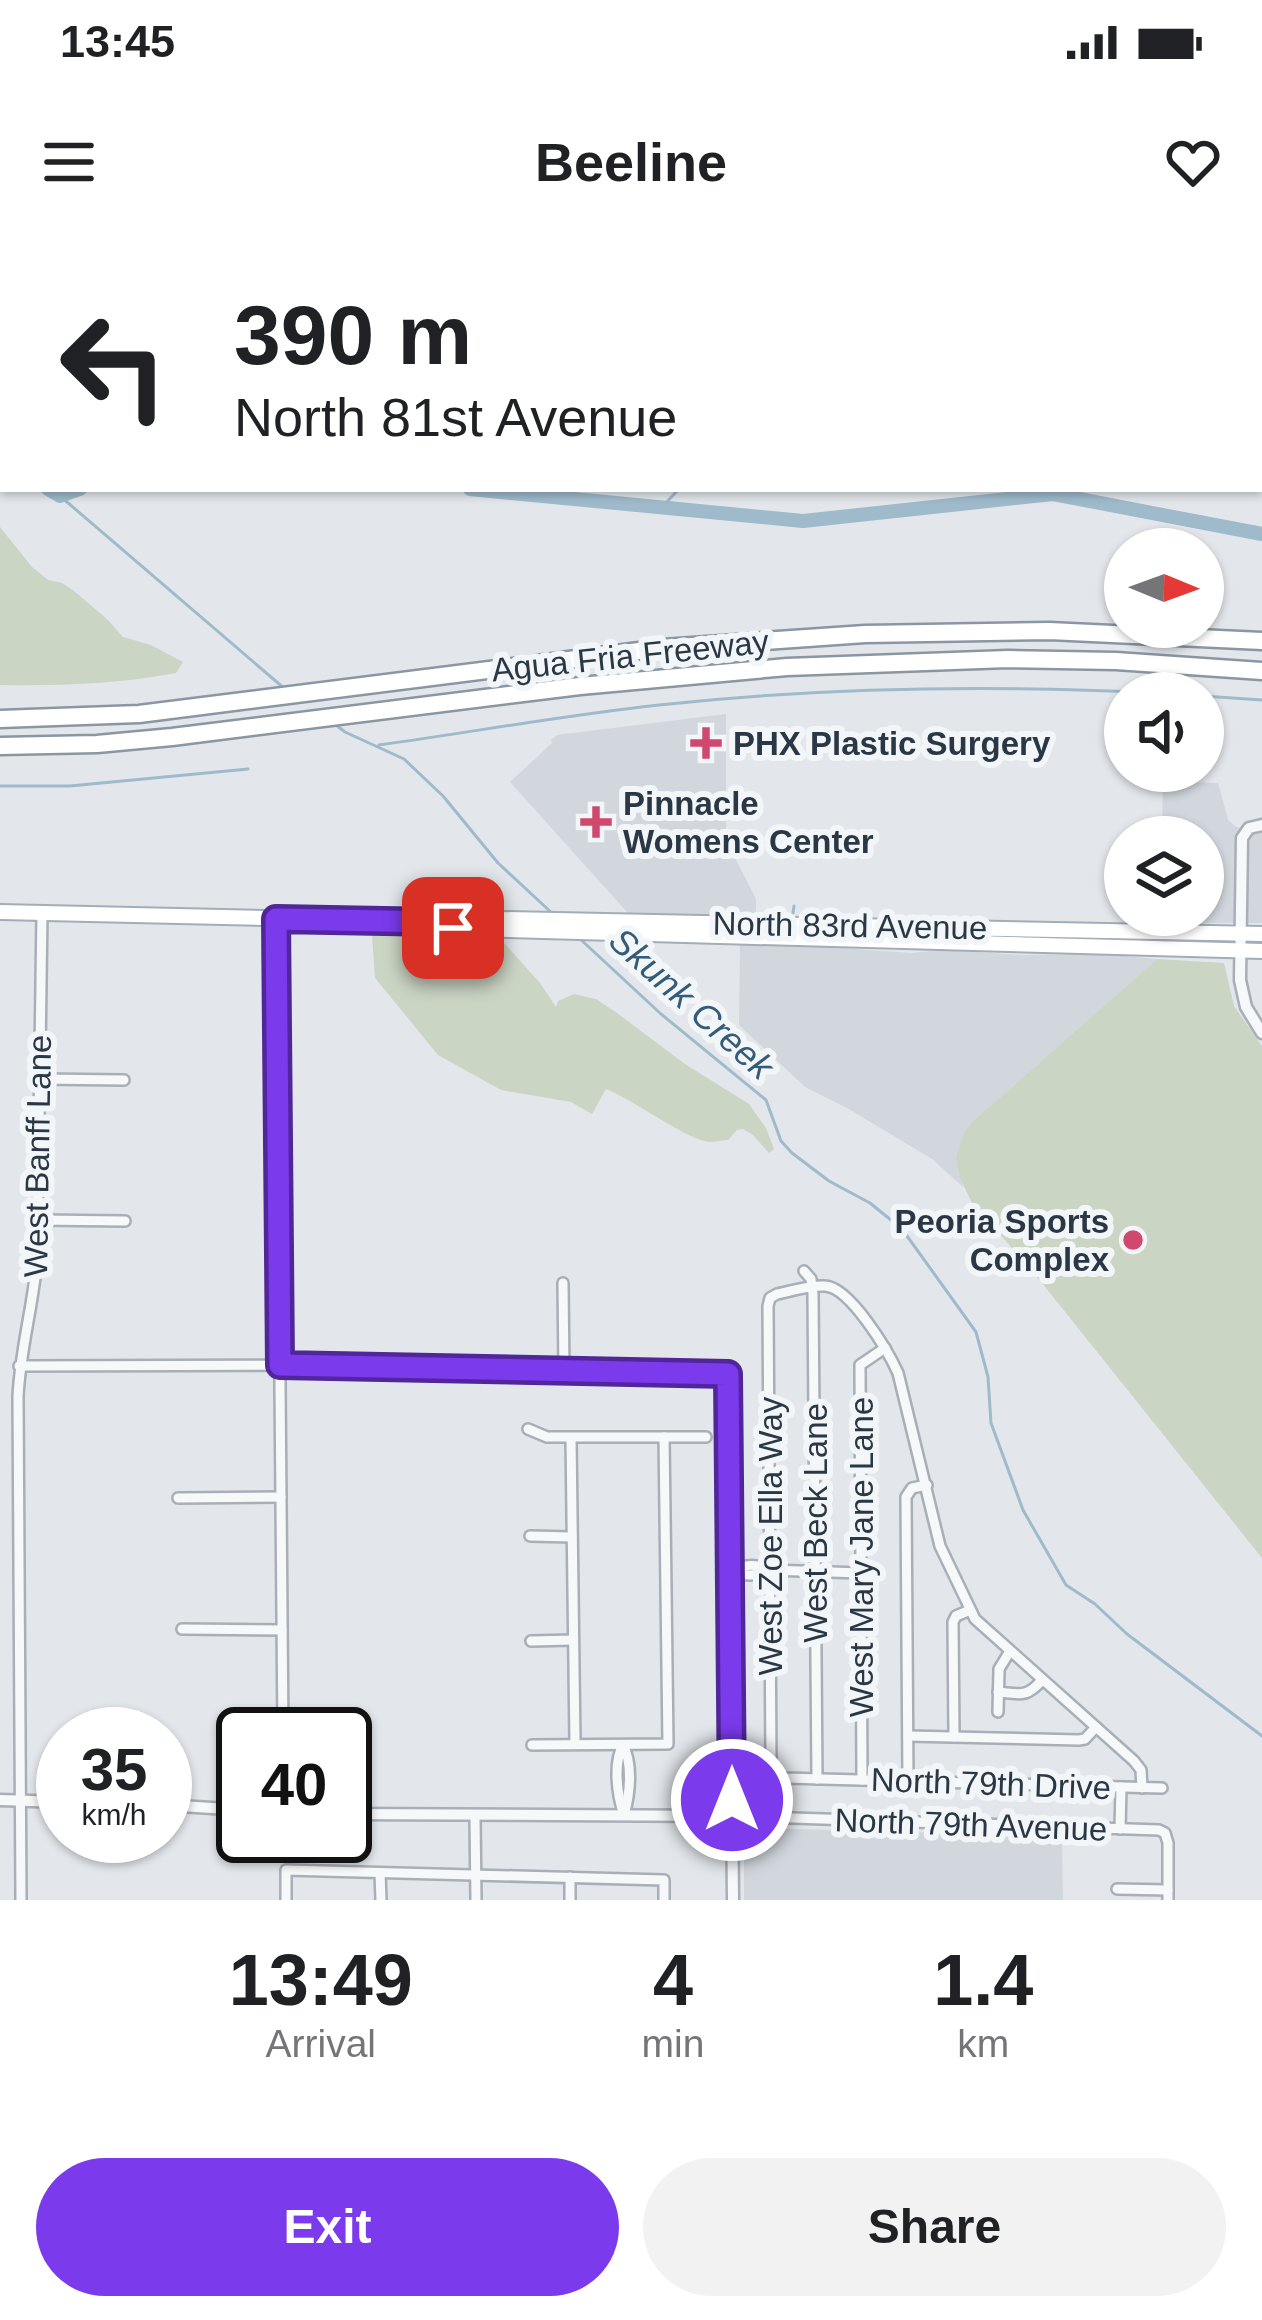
<!DOCTYPE html>
<html lang="en">
<head>
<meta charset="utf-8">
<style>
  body { margin:0; font-family:Helvetica,sans-serif; background:#f2f2f2; color:#202124; height:100vh; display:flex; flex-direction:column; font-size:45px; white-space:nowrap }
  * { box-sizing:border-box; margin:0 }
  p { font-size:39px; color:#757577 }
  .icon { flex:none; width:66px; height:66px; fill:none; stroke:currentColor; stroke-width:2; stroke-linecap:round; stroke-linejoin:round }
  .map { position:relative; height:1660px; overflow:hidden }
  .side { display:flex; flex-direction:column; background:#fff; flex:1 }
  .side>* { flex:none }
  .guide { position:absolute; left:0px; top:0px; width:1263px; height:252px; box-shadow:0 3px 9px #0004; background:#fff; color:#202124; overflow:hidden }
  .needle { width:78px; rotate:91deg }
  .buttons { position:absolute; left:1104px; top:288px; display:grid; gap:24px }
  .buttons a { display:grid; place-items:center; width:120px; height:120px; border-radius:50%; background:#fff; box-shadow:0 3px 9px #0004; font-size:60px }
  .speed { position:absolute; left:36px; top:1467px; display:flex; gap:24px; font-size:60px; font-weight:700; text-align:center }
  .speed>* { display:grid; place-content:center; width:156px; height:156px; border-radius:50%; background:#fff; box-shadow:0 3px 9px #0004; line-height:1 }
  .speed small { font-size:30px; font-weight:400 }
  .speed .limit { border:6px solid #111; border-radius:18px; background:#fff; color:#111 }
  .pin { position:absolute; display:grid; place-items:center; width:102px; height:102px; color:#fff; margin:-51px; border-radius:24px; box-shadow:0 6px 18px #0006 }
  .me { position:absolute; width:132px; margin:-66px; rotate:0deg; stroke-linejoin:round; filter:drop-shadow(0 0 9px #0008) }
  .turn { display:flex; align-items:center; gap:42px; height:252px; padding:0 36px; font-size:54px }
  .turn .icon { width:156px; height:156px; stroke-width:2.5 }
  .turn b { display:block; font-size:84px; line-height:102px }
  .eta { display:flex; justify-content:space-evenly; align-items:center; height:204px; text-align:center }
  .eta b { font-size:72px; font-weight:700; line-height:84px }
  .action { display:flex; gap:24px; margin-top:auto; padding:24px 36px }
  .action a { flex:1; height:138px; border-radius:72px; background:#7c3aed; color:#fff; font-size:48px; font-weight:700; line-height:138px; text-align:center }
  .action a+a { background:#f2f2f2; color:#202124 }
  .status { display:flex; justify-content:space-between; align-items:center; height:84px; padding:0 60px; background:#fff; direction:ltr }
  .status svg { height:33px; fill:currentColor }
  header { display:flex; justify-content:space-between; align-items:center; height:156px; padding:0 36px; background:#fff; font-size:54px; font-weight:700 }
  .map>svg:first-child { display:block }
  .built { fill:#d1d7dd }
  .green { fill:#cbd5c4 }
  .lines { fill:none; stroke-linecap:round; stroke-linejoin:round }
  .stream { stroke:#9ebacb; stroke-width:3 }
  .river { stroke:#9ebacb; stroke-width:14 }
  .minor-casing { stroke:#a8afb6; stroke-width:14 }
  .tertiary-casing { stroke:#a8afb6; stroke-width:15 }
  .primary-casing { stroke:#a2adb7; stroke-width:18 }
  .motorway-casing { stroke:#8a97a2; stroke-width:21 }
  .minor { stroke:#f6f8f9; stroke-width:9 }
  .tertiary { stroke:#f6f8f9; stroke-width:10 }
  .primary { stroke:#fff; stroke-width:14 }
  .motorway { stroke:#fff; stroke-width:16 }
  .route-casing { stroke:#51269a; stroke-width:30 }
  .route { stroke:#7c3aed; stroke-width:21 }
  .poi-dot { fill:#d0486e; stroke:#f3f6f8; stroke-width:4.5 }
  .labels { text-anchor:middle; stroke-width:12; stroke-linejoin:round; paint-order:stroke }
  .street-label { font-size:33px; fill:#2a3744; stroke:#f3f6f8 }
  .poi-label { font-size:33px; font-weight:bold; fill:#2a3744; stroke:#f3f6f8; text-anchor:start }
  .water-label { font-size:36px; font-style:italic; fill:#345c79; stroke:#f3f6f8 }
</style>
</head>
<body>
<div class="status"><b>13:45</b><svg viewBox="0 0 49 12"><path d="M0 12V9h3v3zM5 12V6h3v6zM10 12V3h3v9zM15 12V0h3v12zM26 1h20v11H26zM47 4h2v5h-2z"/></svg></div>
<header><svg class="icon" aria-label="menu" viewBox="0 0 24 24"><path d="M4 6h16M4 12h16M4 18h16"/></svg>Beeline<svg class="icon" aria-label="heart" viewBox="0 0 24 24"><path d="M12 20l-8-8c-3-5 5-10 8-4 3-6 11-1 8 4z"/></svg></header>
<div class="map">
<svg width="1262" height="1660" viewBox="0 0 1262 1660">
  <rect width="100%" height="100%" fill="#e3e7eb"/>
  <g class="built">
    <path d="M 726,474 L 726,617 L 735,618 L 756,659 L 756,675 L 709,678 L 627,676 L 627,672 L 510,542 L 552,503 L 551,500 L 557,495 Z"/>
    <path d="M 1163,541 L 1218,543 L 1228,580 L 1236,587 L 1262,591 L 1262,683 L 1161,683 L 1161,675 L 1203,675 L 1203,597 L 1162,597 Z"/>
    <path d="M 740,701 L 912,713 L 940,710 L 1023,715 L 1105,714 L 1157,719 L 973,881 L 956,918 L 963,947 L 932,919 L 847,868 L 805,847 L 739,785 Z"/>
    <path d="M 750,1588 L 1062,1596 L 1063,1660 L 744,1660 L 744,1599 L 745,1593 Z"/>
  </g>
  <g class="green">
    <path d="M 0,287 L 32,327 L 48,340 L 62,343 L 74,351 L 108,380 L 123,397 L 151,405 L 183,422 L 176,433 C 118,444 59,446 0,445 Z"/>
    <path d="M 423,694 L 498,696 L 540,743 L 556,767 L 558,761 L 574,754 L 596,759 L 617,773 L 685,824 L 749,864 L 766,888 L 774,909 L 769,913 L 753,895 L 743,889 L 737,890 L 728,900 C 722,900 716,902 709,902 C 685,899 634,860 606,849 L 592,874 L 571,862 L 501,850 L 438,815 L 375,738 L 372,696 Z"/>
    <path d="M 1157,719 L 1224,723 L 1234,766 L 1262,806 L 1262,1318 L 1038,1038 L 971,961 L 960,938 L 956,918 L 964,893 L 973,881 Z"/>
  </g>
  <g class="lines">
    <g class="stream">
      <path d="M 739,3 L 739,0"/>
      <path d="M 60,256 L 285,449"/>
      <path d="M 662,267 L 679,249"/>
      <path d="M 1203,456 L 1262,460"/>
      <path d="M 332,482 L 345,492 L 404,519 L 443,556 L 498,623 L 553,674"/>
      <path d="M 379,505 C 473,492 566,475 659,465 C 825,447 993,445 1160,453"/>
      <path d="M 0,546 L 70,546 L 248,529"/>
      <path d="M 793,673 L 794,666"/>
      <path d="M 578,697 L 661,774 L 766,860 L 781,901 L 792,913 L 829,941 L 870,963 L 902,989 L 976,1092 L 988,1137 L 991,1183 L 1023,1270 L 1066,1345 L 1095,1364 L 1127,1394 L 1262,1496"/>
    </g>
    <g class="river">
      <path d="M 0,204 L 3,210"/>
      <path d="M 48,249 L 60,256 L 80,249"/>
      <path d="M 470,249 L 803,281 L 1053,254 L 1262,294"/>
    </g>
    <defs>
      <g id="minor">
        <path d="M 175,0 L 178,3"/>
        <path d="M 459,0 L 461,3"/>
        <path d="M 566,0 L 568,3"/>
        <path d="M 190,3 L 192,0"/>
        <path d="M 439,3 L 443,0"/>
        <path d="M 678,3 L 678,0"/>
        <path d="M 896,3 L 896,0"/>
        <path d="M 987,3 L 987,0"/>
        <path d="M 1089,3 L 1089,0"/>
        <path d="M 1260,149 L 1262,149"/>
        <path d="M 276,679 L 283,1494"/>
        <path d="M 39,839 L 124,840"/>
        <path d="M 37,980 L 125,981"/>
        <path d="M 804,1031 L 811,1039 L 813,1054 L 817,1539"/>
        <path d="M 563,1043 L 564,1132"/>
        <path d="M 19,1126 L 325,1125 L 728,1134"/>
        <path d="M 528,1189 L 547,1197 L 706,1197"/>
        <path d="M 571,1198 L 575,1504"/>
        <path d="M 178,1258 L 281,1257"/>
        <path d="M 530,1296 L 572,1297"/>
        <path d="M 730,1331 C 744,1336 756,1337 770,1330 L 861,1333"/>
        <path d="M 730,1331 C 744,1324 756,1323 770,1330"/>
        <path d="M 182,1389 L 282,1390"/>
        <path d="M 531,1401 L 573,1400"/>
        <path d="M 998,1452 C 1020,1454 1027,1458 1042,1440"/>
        <path d="M 998,1472 L 999,1429 L 1010,1411"/>
        <path d="M 908,1496 L 1079,1500 L 1085,1499 L 1096,1487"/>
        <path d="M 954,1497 L 953,1382 L 956,1376 L 970,1370"/>
        <path d="M 532,1505 L 668,1504 L 664,1197"/>
        <path d="M 623,1505 C 613,1523 617,1555 624,1575"/>
        <path d="M 623,1505 C 633,1524 630,1554 624,1575"/>
        <path d="M 774,1533 L 771,1523 L 768,1066 L 770,1058 L 777,1054 C 792,1051 809,1045 825,1046 C 850,1047 888,1111 898,1133 L 940,1306 L 975,1379 L 1134,1521 L 1141,1530 L 1142,1548"/>
        <path d="M 750,1538 L 762,1538 L 774,1533 L 785,1538 L 1162,1548"/>
        <path d="M 862,1540 L 860,1125 L 885,1108"/>
        <path d="M 908,1541 L 906,1257 L 912,1248 L 927,1245"/>
        <path d="M 732,1576 L 1159,1590 L 1165,1593 L 1168,1603 L 1168,1660"/>
        <path d="M 475,1577 L 476,1660"/>
        <path d="M 1120,1589 L 1121,1547"/>
        <path d="M 380,1633 L 381,1660"/>
        <path d="M 570,1637 L 570,1660"/>
        <path d="M 1117,1649 L 1168,1650"/>
        <path d="M 21,1660 L 18,1157 C 20,1110 33,1067 37,1020 L 42,673"/>
        <path d="M 286,1660 L 286,1630 L 664,1640 L 664,1660"/>
      </g>
      <g id="tertiary">
        <path d="M 23,0 L 38,3"/>
        <path d="M 302,3 L 312,0"/>
        <path d="M 342,3 L 349,0"/>
        <path d="M 0,6 L 3,7"/>
        <path d="M 1262,585 L 1249,588 L 1242,598 L 1240,740 L 1246,767 L 1262,793"/>
        <path d="M 728,1134 L 733,1660"/>
        <path d="M 0,1560 L 63,1562"/>
        <path d="M 165,1565 L 243,1570"/>
        <path d="M 345,1574 L 732,1576"/>
      </g>
      <g id="primary">
        <path d="M 0,672 L 438,682 L 451,678 L 1262,694"/>
        <path d="M 438,682 L 453,688 L 470,689 L 1262,711"/>
      </g>
      <g id="motorway">
        <path d="M 0,479 L 139,474 L 663,408 L 865,394 L 1049,391 L 1262,401"/>
        <path d="M 0,506 L 97,504 L 172,497 L 580,446 L 787,427 L 1008,419 L 1116,421 L 1262,431"/>
      </g>
    </defs>
    <use href="#minor" class="minor-casing"/>
    <use href="#tertiary" class="tertiary-casing"/>
    <use href="#primary" class="primary-casing"/>
    <use href="#motorway" class="motorway-casing"/>
    <use href="#minor" class="minor"/>
    <use href="#tertiary" class="tertiary"/>
    <use href="#primary" class="primary"/>
    <use href="#motorway" class="motorway"/>
  </g>
  <g class="lines">
    <defs>
      <path id="route" d="M 453,688 L 438,682 L 276,679 L 280,1125 L 728,1134 L 732,1560"/>
    </defs>
    <use href="#route" class="route-casing"/>
    <use href="#route" class="route"/>
  </g>
  <g class="poi-dot">
    <path d="M700 485h12v12h12v12h-12v12h-12v-12h-12v-12h12z"/>
    <path d="M590 564h12v12h12v12h-12v12h-12v-12h-12v-12h12z"/>
    <circle cx="1133" cy="1000" r="12"/>
  </g>
  <g class="labels">
    <g class="street-label">
      <text transform="translate(630 415) rotate(-6)" y="12">Agua Fria Freeway</text>
      <text transform="translate(850 685) rotate(1)" y="12">North 83rd Avenue</text>
      <text transform="translate(37 916) rotate(-89)" y="12">West Banff Lane</text>
      <text transform="translate(815 1283) rotate(-90)" y="12">West Beck Lane</text>
      <text transform="translate(770 1296) rotate(-90)" y="12">West Zoe Ella Way</text>
      <text transform="translate(861 1317) rotate(-90)" y="12">West Mary Jane Lane</text>
      <text transform="translate(991 1543) rotate(2)" y="12">North 79th Drive</text>
      <text transform="translate(971 1584) rotate(2)" y="12">North 79th Avenue</text>
    </g>
    <g class="poi-label">
      <text x="733" y="515">PHX Plastic Surgery</text>
      <text x="623" y="575">Pinnacle<tspan x="623" dy="38">Womens Center</tspan></text>
      <text x="1109" y="993" text-anchor="end">Peoria Sports<tspan x="1109" dy="38">Complex</tspan></text>
    </g>
    <g class="water-label">
      <text transform="translate(692 763) rotate(42)" y="13">Skunk Creek</text>
    </g>
  </g>
</svg>
<div class="buttons">
<a><svg class="needle" viewBox="-14 -14 28 28"><path d="M0-13l5 13h-10z" fill="#e53935"/><path d="M0 13l5-13h-10z" fill="#757577"/></svg></a>
<a><svg class="icon" aria-label="sound" viewBox="0 0 24 24"><path d="M4 9h4l5-4v14l-5-4H4zM17 9q2 3 0 6"/></svg></a>
<a><svg class="icon" aria-label="layers" viewBox="0 0 24 24"><path d="M12 4l9 5-9 5-9-5zM3 14l9 5 9-5"/></svg></a>
</div>
<div class="speed"><div>35<small>km/h</small></div><div class="limit">40</div></div>
<div class="pin" style="left:453px;top:688px;background:#d93025"><svg class="icon" aria-label="arrive" viewBox="0 0 24 24"><path d="M6 21V4h12l-3 4 3 4H6"/></svg></div>
<svg class="me" style="left:732px;top:1560px" viewBox="-20 -20 40 40"><circle r="17" fill="#7c3aed" stroke="#fff" stroke-width="3"/><path d="M0-11L8 9 0 5-8 9z" fill="#fff"/></svg>
<div class="guide">
<div class="turn"><svg class="icon" aria-label="left" viewBox="0 0 24 24"><path d="M17 20v-9H6M10 6l-5 5 5 5"/></svg><div><b>390 m</b>North 81st Avenue</div></div>
</div>
</div>
<section class="side">
<div class="eta">
<div><b>13:49</b><p>Arrival</p></div>
<div><b>4</b><p>min</p></div>
<div><b>1.4</b><p>km</p></div>
</div>
<div class="action"><a>Exit</a><a>Share</a></div>
</section>
</body>
</html>
